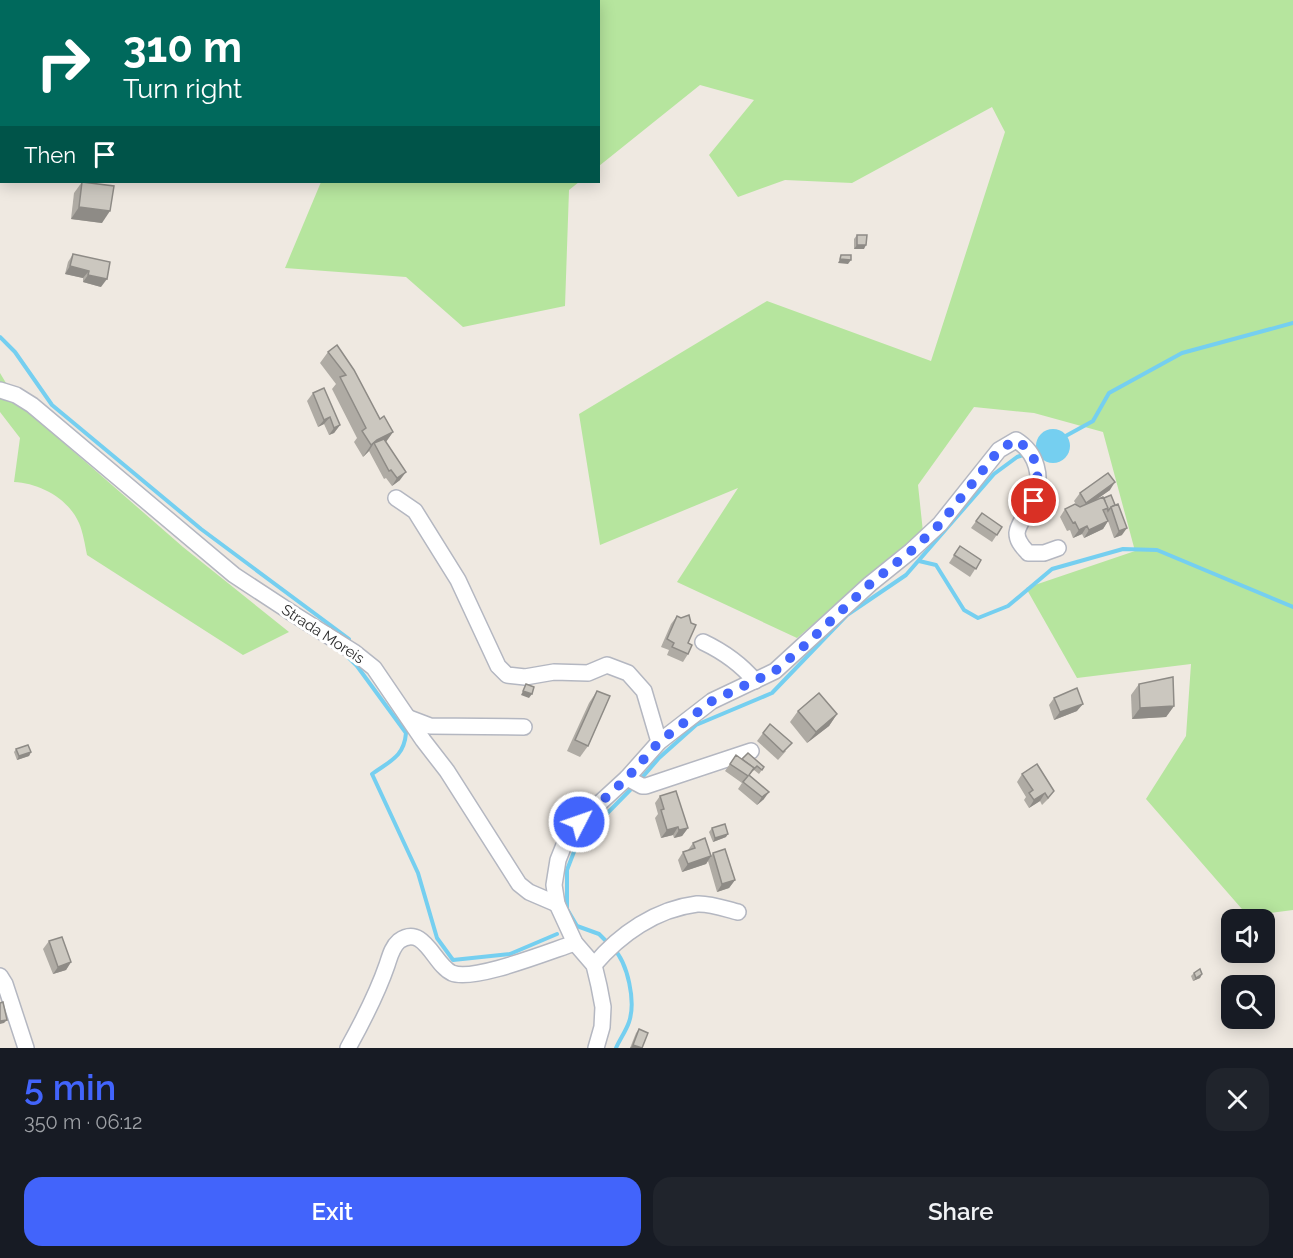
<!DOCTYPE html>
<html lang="en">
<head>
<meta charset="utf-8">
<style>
  body { margin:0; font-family:Raleway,sans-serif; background:#20242c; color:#f1f3f6; height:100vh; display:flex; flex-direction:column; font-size:22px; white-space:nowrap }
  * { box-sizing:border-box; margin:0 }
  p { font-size:20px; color:#9ea1a6 }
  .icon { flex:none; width:33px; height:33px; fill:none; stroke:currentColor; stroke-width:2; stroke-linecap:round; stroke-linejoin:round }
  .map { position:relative; height:1048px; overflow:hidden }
  .panel { display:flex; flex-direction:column; background:#171b24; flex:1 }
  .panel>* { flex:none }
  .top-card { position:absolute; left:0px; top:0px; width:600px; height:183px; box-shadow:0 3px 15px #0003; background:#00695c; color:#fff; overflow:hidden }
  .tools { position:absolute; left:1221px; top:909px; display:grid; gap:12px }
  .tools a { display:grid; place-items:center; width:54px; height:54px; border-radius:12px; background:#171b24; box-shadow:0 3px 15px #0003; font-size:30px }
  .pin { position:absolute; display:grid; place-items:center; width:51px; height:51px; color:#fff; margin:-26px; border:3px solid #fff; border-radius:50%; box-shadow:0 2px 6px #0007 }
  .me { position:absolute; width:66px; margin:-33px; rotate:49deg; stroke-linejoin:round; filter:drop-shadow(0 0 4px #0008) }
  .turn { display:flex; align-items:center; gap:21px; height:126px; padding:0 24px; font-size:27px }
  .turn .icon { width:78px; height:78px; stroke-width:2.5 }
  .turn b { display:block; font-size:42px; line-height:51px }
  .then { display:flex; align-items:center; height:57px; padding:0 24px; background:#0003; gap:12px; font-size:22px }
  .round { display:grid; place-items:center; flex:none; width:63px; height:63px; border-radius:18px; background:#20242c }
  .headline { display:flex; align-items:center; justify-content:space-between; height:102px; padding:0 24px }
  h1 { font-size:36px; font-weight:600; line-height:45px; color:#4264fb }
  .button { display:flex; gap:12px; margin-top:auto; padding:12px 24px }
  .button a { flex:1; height:69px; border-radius:18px; background:#4264fb; color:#fff; font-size:24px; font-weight:600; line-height:69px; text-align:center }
  .button a+a { background:#20242c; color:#f1f3f6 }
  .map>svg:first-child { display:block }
  .green { fill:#b6e59e }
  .water { fill:#75cff0 }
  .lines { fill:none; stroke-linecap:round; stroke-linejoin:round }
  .stream { stroke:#75cff0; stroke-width:4 }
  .minor-casing { stroke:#b4b7c1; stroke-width:18 }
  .minor { stroke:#fff; stroke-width:15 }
  .wall { fill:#afaba4 }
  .shaded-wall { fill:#8e8b86 }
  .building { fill:#cbc7bf; stroke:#8e8b86; stroke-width:1.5 }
  .route { stroke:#4264fb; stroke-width:10; stroke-dasharray:0 18 }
  .labels { text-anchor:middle; stroke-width:6; stroke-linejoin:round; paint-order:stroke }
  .street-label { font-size:15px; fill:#2e2e2e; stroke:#fff }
</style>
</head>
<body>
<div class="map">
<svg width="1293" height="1048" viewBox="0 0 1293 1048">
  <rect width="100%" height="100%" fill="#efe9e1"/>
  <g class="green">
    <path d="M 395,0 L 1293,0 L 1293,910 L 1248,916 L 1146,799 L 1186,736 L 1191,664 L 1077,678 L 1026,588 L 1135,551 L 1103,432 L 1034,413 L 974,407 L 918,485 L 923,532 L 797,638 L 677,582 L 738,488 L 600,545 L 579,414 L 767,301 L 931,361 L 1005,132 L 992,107 L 852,183 L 785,180 L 738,197 L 709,155 L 754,100 L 700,85 L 599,166 L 598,2 L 394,2 Z"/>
    <path d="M 321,182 L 579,182 L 569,190 L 565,306 L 463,327 L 406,277 L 285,268 Z"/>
    <path d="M 0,373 L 18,403 L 183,547 L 289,632 L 243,655 L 87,555 C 85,545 83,532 79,523 C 68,498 39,483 14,482 L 20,438 L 0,412 Z"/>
  </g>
  <circle class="water" cx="1053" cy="446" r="17"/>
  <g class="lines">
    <g class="stream">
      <path d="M 0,337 L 15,352 L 52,405 L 201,529 L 349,639"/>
      <path d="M 1062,438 L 1093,421 L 1109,393 L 1182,353 L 1293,323"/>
      <path d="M 919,561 L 936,565 L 964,610 L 978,618 L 1008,606 L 1052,569 L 1123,549 L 1157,550 L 1293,607"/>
      <path d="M 348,657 L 357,666 L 406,733 C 404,757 390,761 372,774 L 418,873 L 437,938 L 453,960 L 510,954 L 557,934"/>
      <path d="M 640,780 L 659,758 L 696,725 L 772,693 L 847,615 L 906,575 L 994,474 L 1017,457 L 1026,454"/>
      <path d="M 608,943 L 599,934 L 577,926 L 567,909 L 567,870 L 577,844 L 635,785"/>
      <path d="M 613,948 C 628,963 636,1002 629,1022 C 626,1031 620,1039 616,1048"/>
    </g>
    <defs>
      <g id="minor">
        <path d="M 0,390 L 16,395 L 32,405 L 234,575 L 295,615 L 354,652 L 374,668 L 423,740 L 447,771 L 519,884 L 529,892 L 557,904"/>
        <path d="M 396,498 L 415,511 L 458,580 L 498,666 L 507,675 L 525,677 L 554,672 L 588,673 L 607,665 L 628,673 L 644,691 L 659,742"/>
        <path d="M 703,642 C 724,652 740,663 755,681"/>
        <path d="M 409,718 L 430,726 L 524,727"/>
        <path d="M 627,778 L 642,786 L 646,786 L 751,751"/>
        <path d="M 594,965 C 620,934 656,909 697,904 C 709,903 726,909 738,912"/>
        <path d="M 0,976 L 5,984 L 26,1048"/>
        <path d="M 348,1048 C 363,1021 377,994 387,965 C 390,956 392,947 399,941 C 424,923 434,965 452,973 C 474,982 550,951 575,943"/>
        <path d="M 596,1048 L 602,1027 L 603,1007 L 599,986 L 594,965 L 575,943 L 557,904 L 554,885 L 558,860 L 566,840 L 579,822 L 627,778 L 659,742 L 712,701 L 775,671 L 870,584 L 911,551 L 940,524 L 999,450 L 1016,440 C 1037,453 1043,477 1034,500 C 1030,511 1018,522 1017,533 C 1017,542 1023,547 1028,553 L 1044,553 L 1058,548"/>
      </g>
    </defs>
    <use href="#minor" class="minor-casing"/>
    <use href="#minor" class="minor"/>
  </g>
  <g class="wall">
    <path d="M 219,0 L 249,0 L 248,2 L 220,2 Z"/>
    <path d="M 82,182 L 102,223 L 71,219 L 74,193 Z"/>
    <path d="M 857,235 L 864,249 L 854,249 L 854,239 Z"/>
    <path d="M 73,254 L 101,287 L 83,282 L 83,278 L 65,274 L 68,262 Z"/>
    <path d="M 328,352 L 380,419 L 393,432 L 386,442 L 400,480 L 392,486 L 386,478 L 384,479 L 369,451 L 363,457 L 354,442 L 357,438 L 332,389 L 336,384 L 320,363 Z"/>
    <path d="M 313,393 L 340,425 L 334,433 L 329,435 L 324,424 L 318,427 L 307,401 Z"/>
    <path d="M 1110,490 L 1094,501 L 1111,495 L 1122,535 L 1114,538 L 1108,521 L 1103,529 L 1084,538 L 1082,534 L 1073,538 L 1070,530 L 1067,531 L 1060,517 L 1065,509 L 1077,506 L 1074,501 L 1080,493 Z"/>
    <path d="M 982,513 L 1002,527 L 992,542 L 971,528 Z"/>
    <path d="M 960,546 L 981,560 L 970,577 L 949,563 Z"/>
    <path d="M 677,616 L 681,618 L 688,643 L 688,654 L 683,662 L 667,655 L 669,650 L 661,647 L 671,624 Z"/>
    <path d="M 1139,684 L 1174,706 L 1166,717 L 1132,719 L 1131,695 Z"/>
    <path d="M 597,691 L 588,746 L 580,757 L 567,751 L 589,703 Z"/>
    <path d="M 1054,698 L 1077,711 L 1054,720 L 1049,705 Z"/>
    <path d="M 798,711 L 837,714 L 829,726 L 807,743 L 790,722 Z"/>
    <path d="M 763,733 L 786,751 L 778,760 L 757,741 Z"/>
    <path d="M 16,749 L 31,752 L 29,756 L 17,760 L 14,752 Z"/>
    <path d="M 736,755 L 742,759 L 764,767 L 759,774 L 754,770 L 749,775 L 764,799 L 757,805 L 738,789 L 742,783 L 725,771 Z"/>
    <path d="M 1037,764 L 1049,798 L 1042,805 L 1040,801 L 1029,808 L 1024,800 L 1026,797 L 1017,782 L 1022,774 Z"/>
    <path d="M 660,796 L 688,828 L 682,836 L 674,838 L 673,835 L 661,838 L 655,818 L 658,814 L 655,803 Z"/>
    <path d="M 712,828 L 726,837 L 713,842 L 709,832 Z"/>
    <path d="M 693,843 L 711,856 L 713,853 L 735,880 L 729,888 L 717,892 L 708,861 L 706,864 L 682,872 L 678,860 L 683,852 L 688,850 Z"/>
    <path d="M 49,941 L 71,962 L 66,970 L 53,974 L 43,949 Z"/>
    <path d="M 1194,973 L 1202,974 L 1200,978 L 1193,981 L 1191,976 Z"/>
    <path d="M 639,1029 L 642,1048 L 630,1048 L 636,1033 Z"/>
  </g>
  <g class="shaded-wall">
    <path d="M 79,207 L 110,211 L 102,223 L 71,219 Z"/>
    <path d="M 857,245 L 866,245 L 864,249 L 854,249 Z"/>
    <path d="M 840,259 L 851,260 L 848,264 L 838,263 Z"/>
    <path d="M 70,266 L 89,271 L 83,278 L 65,274 Z"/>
    <path d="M 88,275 L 107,279 L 101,287 L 83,282 Z"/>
    <path d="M 330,417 L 324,424 L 318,427 L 324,420 Z"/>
    <path d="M 340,425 L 334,433 L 329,435 L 334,428 Z"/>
    <path d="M 393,432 L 385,443 L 374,443 L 369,451 L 363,457 L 371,445 L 377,440 Z"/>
    <path d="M 406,472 L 400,480 L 392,486 L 397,478 Z"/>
    <path d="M 1115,482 L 1110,490 L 1080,511 L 1086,503 Z"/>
    <path d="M 1108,521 L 1103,529 L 1084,538 L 1089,530 Z"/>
    <path d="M 1087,526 L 1082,534 L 1073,538 L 1079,530 Z"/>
    <path d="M 1127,528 L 1122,535 L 1114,538 L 1119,531 Z"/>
    <path d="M 523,691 L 532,694 L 529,698 L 521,695 Z"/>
    <path d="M 1083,704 L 1077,711 L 1054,720 L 1060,712 Z"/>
    <path d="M 1174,706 L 1166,717 L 1132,719 L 1140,708 Z"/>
    <path d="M 837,714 L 829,726 L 807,743 L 816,732 Z"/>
    <path d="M 31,752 L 29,756 L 17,760 L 19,756 Z"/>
    <path d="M 769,792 L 764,799 L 757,805 L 762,797 Z"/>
    <path d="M 1045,793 L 1040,801 L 1029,808 L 1034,800 Z"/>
    <path d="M 678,827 L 673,835 L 661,838 L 667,830 Z"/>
    <path d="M 688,828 L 682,836 L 674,838 L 679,830 Z"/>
    <path d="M 728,834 L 726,837 L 713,842 L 715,838 Z"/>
    <path d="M 711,856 L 706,864 L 682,872 L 688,864 Z"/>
    <path d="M 735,880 L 729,888 L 717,892 L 722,884 Z"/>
    <path d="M 71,962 L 66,970 L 53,974 L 58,967 Z"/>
    <path d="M 1202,974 L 1200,978 L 1193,981 L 1196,978 Z"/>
    <path d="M 7,1020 L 4,1023 L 0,1024 L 0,1021 Z"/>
    <path d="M 633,1045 L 642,1048 L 630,1048 Z"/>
  </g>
  <g class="building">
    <path d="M 232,0 L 247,0 L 246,2 L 234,2 Z"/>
    <path d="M 82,182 L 114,186 L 110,211 L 79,207 Z"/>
    <path d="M 857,235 L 867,235 L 866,245 L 857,245 Z"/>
    <path d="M 73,254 L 110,262 L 107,279 L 88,275 L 89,271 L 70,266 Z"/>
    <path d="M 841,255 L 851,255 L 851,260 L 840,259 Z"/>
    <path d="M 337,345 L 354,370 L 380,419 L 384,416 L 393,432 L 377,440 L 371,445 L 362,431 L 366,428 L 340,377 L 346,375 L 328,352 Z"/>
    <path d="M 324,388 L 340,425 L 334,428 L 330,417 L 324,420 L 313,393 Z"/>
    <path d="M 384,439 L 406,472 L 397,478 L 391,470 L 389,471 L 374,443 Z"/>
    <path d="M 1108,473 L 1115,482 L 1086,503 L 1080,493 Z"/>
    <path d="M 1111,495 L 1115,505 L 1111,507 L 1108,511 L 1104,498 Z"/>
    <path d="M 1103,497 L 1108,508 L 1103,510 L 1108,521 L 1089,530 L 1087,526 L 1079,530 L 1075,522 L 1073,523 L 1065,509 L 1075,504 L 1080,507 Z"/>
    <path d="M 1118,504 L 1127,528 L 1119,531 L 1111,507 Z"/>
    <path d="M 982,513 L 1002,527 L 997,535 L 976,521 Z"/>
    <path d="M 960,546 L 981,560 L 976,569 L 954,555 Z"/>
    <path d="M 689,615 L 691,623 L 696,625 L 688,643 L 692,645 L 688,654 L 672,647 L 674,643 L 667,639 L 677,616 L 681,618 Z"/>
    <path d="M 1173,677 L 1174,706 L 1140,708 L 1139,684 Z"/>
    <path d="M 526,684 L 534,687 L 532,694 L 523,691 Z"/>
    <path d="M 1077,688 L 1083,704 L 1060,712 L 1054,698 Z"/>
    <path d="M 597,691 L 610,696 L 588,746 L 575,740 Z"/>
    <path d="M 819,693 L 837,714 L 816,732 L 798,711 Z"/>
    <path d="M 770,724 L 792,743 L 783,752 L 763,733 Z"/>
    <path d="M 28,745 L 31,752 L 19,756 L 16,749 Z"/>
    <path d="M 748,753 L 764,767 L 762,770 L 757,766 L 753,770 L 754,768 L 742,759 Z"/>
    <path d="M 736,755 L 754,768 L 749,775 L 769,792 L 762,797 L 743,782 L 748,776 L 730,764 Z"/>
    <path d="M 1037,764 L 1054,791 L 1048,798 L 1045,793 L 1034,800 L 1029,793 L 1033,790 L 1022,774 Z"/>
    <path d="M 676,791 L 688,828 L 679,830 L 678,827 L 667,830 L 661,810 L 664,809 L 660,796 Z"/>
    <path d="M 725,824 L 728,834 L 715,838 L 712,828 Z"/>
    <path d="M 705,838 L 711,856 L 688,864 L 683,852 L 695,848 L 693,843 Z"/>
    <path d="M 725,849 L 735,880 L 722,884 L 713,853 Z"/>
    <path d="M 62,937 L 71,962 L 58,967 L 49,941 Z"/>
    <path d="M 1200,969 L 1202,974 L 1196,978 L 1194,973 Z"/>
    <path d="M 3,1002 L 7,1020 L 0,1021 L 0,1003 Z"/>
    <path d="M 639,1029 L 648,1033 L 642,1048 L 633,1045 Z"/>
  </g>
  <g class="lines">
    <path class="route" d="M 579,822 L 627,778 L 659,742 L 712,701 L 775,671 L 804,646 L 870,584 L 911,551 L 940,524 L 999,450 L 1016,440 C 1040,455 1040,475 1034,501"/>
  </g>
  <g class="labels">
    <g class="street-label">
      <text transform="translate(323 634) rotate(33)" y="5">Strada Moreis</text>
    </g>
  </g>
</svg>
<div class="tools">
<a><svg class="icon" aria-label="sound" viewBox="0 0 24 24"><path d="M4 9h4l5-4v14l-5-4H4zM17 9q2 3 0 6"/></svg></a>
<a><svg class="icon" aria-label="search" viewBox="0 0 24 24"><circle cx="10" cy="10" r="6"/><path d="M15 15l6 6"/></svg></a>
</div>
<div class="pin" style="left:1034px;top:501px;background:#d93025"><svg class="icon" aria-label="arrive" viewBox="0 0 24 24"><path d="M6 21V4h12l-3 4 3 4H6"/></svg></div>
<svg class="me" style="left:579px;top:822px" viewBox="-20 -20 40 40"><circle r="17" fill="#4264fb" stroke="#fff" stroke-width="3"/><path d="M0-11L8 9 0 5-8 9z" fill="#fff"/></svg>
<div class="top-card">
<div class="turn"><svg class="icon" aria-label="right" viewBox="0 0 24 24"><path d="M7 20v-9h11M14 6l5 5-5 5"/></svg><div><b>310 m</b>Turn right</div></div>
<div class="then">Then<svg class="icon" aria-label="arrive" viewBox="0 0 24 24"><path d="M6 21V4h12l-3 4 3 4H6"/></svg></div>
</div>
</div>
<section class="panel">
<div class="headline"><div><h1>5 min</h1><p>350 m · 06:12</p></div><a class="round"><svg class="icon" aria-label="close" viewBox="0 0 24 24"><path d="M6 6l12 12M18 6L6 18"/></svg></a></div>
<div class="button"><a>Exit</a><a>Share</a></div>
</section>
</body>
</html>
